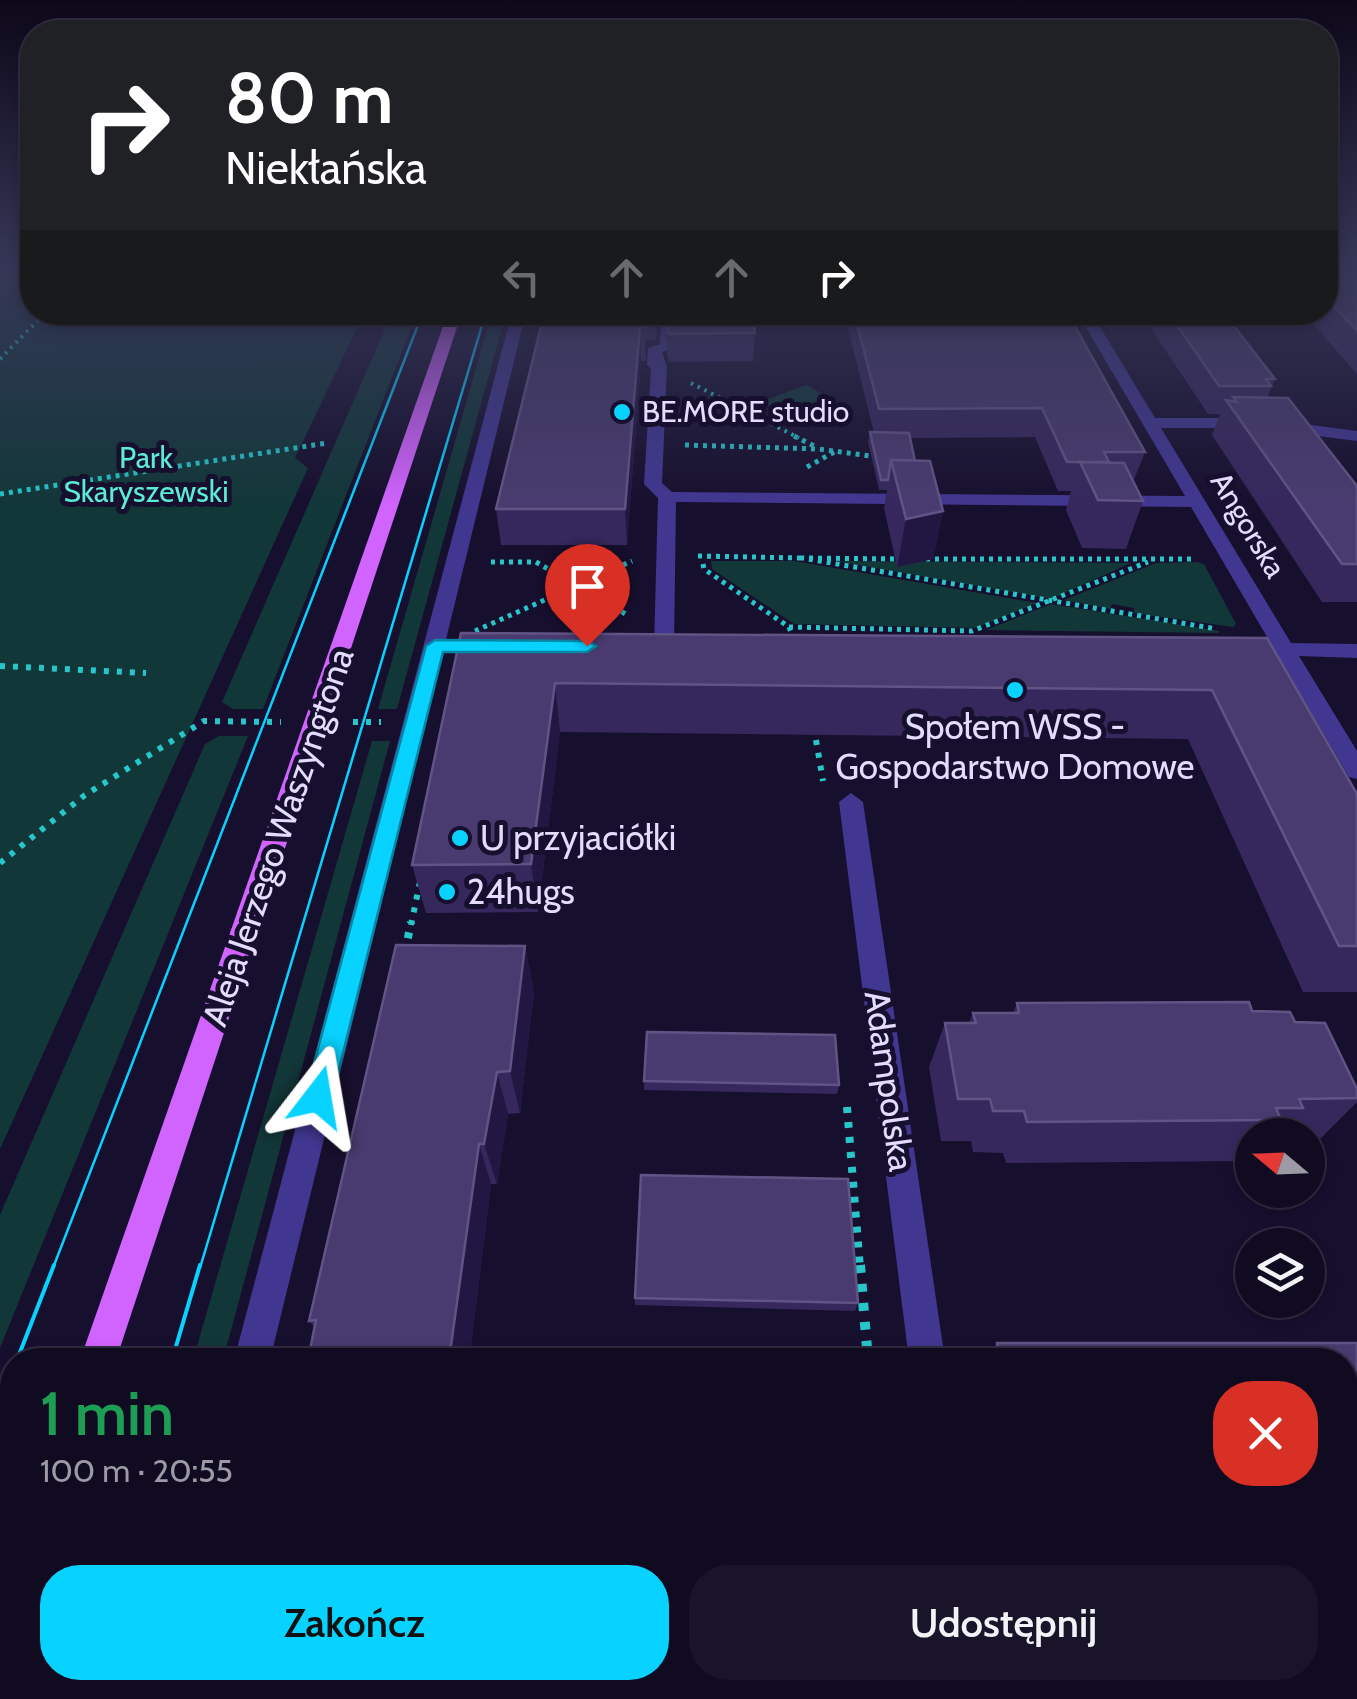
<!DOCTYPE html>
<html lang="pl">
<head>
<meta charset="utf-8">
<style>
  body { margin:0; font-family:Cabin,sans-serif; background:#1a142a; color:#f1f3f6; height:100vh; display:flex; flex-direction:column; font-size:38px; white-space:nowrap }
  * { box-sizing:border-box; margin:0 }
  p { font-size:32px; color:#9c9ba5 }
  .icon { flex:none; width:55px; height:55px; fill:none; stroke:currentColor; stroke-width:2; stroke-linecap:round; stroke-linejoin:round }
  .map { position:relative; flex:1; overflow:hidden }
  .sheet { position:absolute; left:0px; top:1348px; width:1358px; height:352px; display:flex; flex-direction:column; background:#110b22; border-radius:40px 40px 0 0; box-shadow:0 5px 15px #0003,0 0 0 2px #302b40 }
  .sheet>* { flex:none }
  .banner { position:absolute; left:20px; top:20px; width:1318px; height:305px; border-radius:40px; box-shadow:0 5px 15px #0003,0 0 0 2px #302b40; background:#202124; color:#fff; overflow:hidden }
  .needle { width:65px; rotate:289deg }
  .fabs { position:absolute; left:1235px; top:1118px; display:grid; gap:20px }
  .fabs a { display:grid; place-items:center; width:90px; height:90px; border-radius:50%; background:#110b22; box-shadow:0 5px 15px #0003,0 0 0 2px #302b40; font-size:50px }
  .pin { position:absolute; display:grid; place-items:center; width:85px; height:85px; color:#fff; margin:-102px -42px; border-radius:50% 50% 50% 0; rotate:-45deg; box-shadow:0 0 10px #0007 }
  .pin .icon { rotate:45deg }
  .me { position:absolute; width:110px; margin:-55px; rotate:14deg; stroke-linejoin:round; filter:drop-shadow(0 0 8px #0008) }
  .turn { display:flex; align-items:center; gap:35px; height:210px; padding:0 40px; font-size:45px }
  .turn .icon { width:130px; height:130px; stroke-width:2.5 }
  .turn b { display:block; font-size:70px; line-height:85px }
  .lanes { display:flex; align-items:center; height:95px; padding:0 40px; background:#0003; justify-content:center; gap:50px; direction:ltr }
  .lanes .off { opacity:.35 }
  .round { display:grid; place-items:center; flex:none; width:105px; height:105px; border-radius:40px; background:#1a142a }
  .overview { display:flex; align-items:center; justify-content:space-between; height:170px; padding:0 40px }
  h1 { font-size:60px; font-weight:600; line-height:75px; color:#1e9e55 }
  .button { display:flex; gap:20px; margin-top:auto; padding:20px 40px }
  .button a { flex:1; height:115px; border-radius:40px; background:#08d2ff; color:#111; font-size:40px; font-weight:600; line-height:115px; text-align:center }
  .button a+a { background:#1a142a; color:#f1f3f6 }
  .map>svg:first-child { display:block }
  .green { fill:#123739 }
  .lines { fill:none; stroke-linecap:round; stroke-linejoin:round }
  .path-far4 { stroke:#26c6c9; stroke-width:4; stroke-dasharray:2.5 5; stroke-linecap:butt }
  .path-far3 { stroke:#26c6c9; stroke-width:5; stroke-dasharray:4 5; stroke-linecap:butt }
  .path-far2 { stroke:#26c6c9; stroke-width:6; stroke-dasharray:5 8; stroke-linecap:butt }
  .path-far1 { stroke:#26c6c9; stroke-width:8; stroke-dasharray:6 9; stroke-linecap:butt }
  .path { stroke:#26c6c9; stroke-width:10; stroke-dasharray:8 11; stroke-linecap:butt }
  .minor { fill:#413791; fill-rule:evenodd }
  .major { fill:#d163ff; fill-rule:evenodd }
  .tram-far1 { stroke:#08d2ff; stroke-width:2.5 }
  .tram { stroke:#08d2ff; stroke-width:4 }
  .wall { fill:#36285d }
  .shaded-wall { fill:#221643 }
  .building { fill:#493b6f; stroke:#615485; stroke-width:2.5 }
  .route { fill:#08d2ff; stroke:#0588a6; stroke-width:2.5 }
  .poi-dot { fill:#08d2ff; stroke:#170f2e; stroke-width:4 }
  .labels { text-anchor:middle; stroke-width:10; stroke-linejoin:round; paint-order:stroke }
  .far-poi-label { font-size:30px; fill:#e3dcff; stroke:#170f2e; text-anchor:start }
  .far-park-label { font-size:30px; fill:#5cebd3; stroke:#170f2e }
  .far-street-label { font-size:30px; fill:#e3dcff; stroke:#170f2e }
  .poi-label { font-size:35px; fill:#e3dcff; stroke:#170f2e; text-anchor:start }
  .street-label { font-size:35px; fill:#e3dcff; stroke:#170f2e }
</style>
</head>
<body>
<div class="map">
<svg width="1357" height="1699" viewBox="0 0 1357 1699">
  <rect width="100%" height="100%" fill="#170f2e"/>
  <g class="green">
    <path d="M 0,267 L 32,267 L 32,312 L 97,313 L 90,322 L 228,322 L 235,313 L 364,313 L 295,458 L 308,468 L 0,1149 Z"/>
    <path d="M 392,313 L 417,313 L 263,709 L 233,709 L 222,702 Z"/>
    <path d="M 492,313 L 506,313 L 397,709 L 378,709 Z"/>
    <path d="M 806,385 L 844,406 L 799,424 L 761,402 Z"/>
    <path d="M 711,561 L 794,561 L 1037,603 L 975,628 L 794,624 L 712,569 Z"/>
    <path d="M 836,561 L 1131,563 L 1051,599 Z"/>
    <path d="M 1197,562 L 1204,564 L 1236,624 L 1233,627 L 1134,613 L 1134,608 L 1112,604 L 1110,609 L 1064,600 L 1156,563 Z"/>
    <path d="M 1051,604 L 1219,631 L 1219,633 L 986,630 Z"/>
    <path d="M 219,736 L 248,736 L 0,1348 L 0,1215 L 205,744 Z"/>
    <path d="M 372,741 L 390,741 L 223,1360 L 193,1360 Z"/>
  </g>
  <g class="lines">
    <g class="path-far4">
      <path d="M 0,359 L 46,312"/>
      <path d="M 691,383 L 799,438"/>
      <path d="M 763,419 L 779,412"/>
    </g>
    <g class="path-far3">
      <path d="M 794,436 L 814,446"/>
      <path d="M 685,445 L 819,449 L 877,457"/>
      <path d="M 807,467 L 836,451"/>
      <path d="M 0,494 L 327,443"/>
      <path d="M 698,556 L 802,558"/>
      <path d="M 903,559 L 802,558 L 1217,629"/>
      <path d="M 926,559 L 1193,559"/>
      <path d="M 491,562 L 536,562 L 629,616"/>
      <path d="M 703,564 L 704,569 L 789,627 L 794,640"/>
      <path d="M 789,627 L 972,631 L 1148,562"/>
      <path d="M 475,631 L 632,561"/>
    </g>
    <g class="path-far2">
      <path d="M 0,666 L 146,673"/>
      <path d="M 353,722 L 381,722"/>
      <path d="M 816,740 L 823,781"/>
      <path d="M 0,863 L 85,795 L 204,721 L 281,722"/>
      <path d="M 411,925 L 420,882"/>
    </g>
    <g class="path-far1">
      <path d="M 405,953 L 411,922"/>
      <path d="M 847,1107 L 860,1268"/>
    </g>
    <g class="path">
      <path d="M 860,1265 L 868,1360"/>
      <path d="M 901,1688 L 903,1699"/>
      <path d="M 653,1699 L 654,1688"/>
    </g>
    <g class="minor">
      <path d="M 512,312 L 526,312 L 270,1360 L 234,1360 Z"/>
      <path d="M 661,312 L 675,312 L 674,348 L 662,352 L 667,367 L 662,483 L 672,492 L 1185,496 L 1077,312 L 1091,312 L 1155,418 L 1259,418 L 1357,431 L 1357,441 L 1259,428 L 1161,428 L 1291,643 L 1357,644 L 1357,658 L 1299,656 L 1357,751 L 1357,779 L 1349,777 L 1278,656 L 1240,655 L 1230,648 L 1240,641 L 1270,642 L 1191,507 L 676,502 L 674,647 L 671,652 L 657,652 L 654,647 L 658,498 L 644,484 L 651,369 L 647,365 L 648,348 L 660,344 Z"/>
      <path d="M 851,793 L 863,802 L 945,1360 L 909,1360 L 839,802 Z"/>
      <path d="M 148,1688 L 190,1688 L 187,1699 L 145,1699 Z"/>
      <path d="M 945,1688 L 987,1688 L 989,1699 L 947,1699 Z"/>
    </g>
    <g class="major">
      <path d="M 448,312 L 462,312 L 116,1360 L 80,1360 Z"/>
      <path d="M 12,1590 L 12,1661 L 0,1667 L 0,1595 Z"/>
    </g>
    <g class="tram-far1">
      <path d="M 53,1268 L 423,312"/>
      <path d="M 200,1268 L 486,312"/>
    </g>
    <g class="tram">
      <path d="M 17,1360 L 54,1265"/>
      <path d="M 172,1360 L 200,1265"/>
      <path d="M 0,1404 L 12,1371"/>
      <path d="M 71,1699 L 75,1688"/>
    </g>
  </g>
  <g class="wall">
    <path d="M 1325,267 L 1357,267 L 1357,269 L 1350,269 L 1357,276 L 1357,374 L 1303,312 L 1325,312 Z"/>
    <path d="M 102,312 L 206,312 L 200,321 L 105,321 Z"/>
    <path d="M 658,312 L 656,340 L 645,340 L 646,361 L 641,361 L 627,545 L 501,545 L 496,509 L 546,322 L 545,313 Z"/>
    <path d="M 844,312 L 1067,312 L 1145,452 L 1133,482 L 1143,501 L 1126,549 L 1082,548 L 1066,510 L 1071,491 L 1058,491 L 1035,437 L 910,438 L 915,461 L 943,511 L 933,559 L 897,567 L 884,508 L 887,490 L 879,490 L 868,442 L 870,432 L 874,433 Z"/>
    <path d="M 1140,312 L 1223,312 L 1275,379 L 1267,398 L 1357,486 L 1357,602 L 1322,602 L 1212,435 L 1220,414 L 1208,414 Z"/>
    <path d="M 678,321 L 755,333 L 753,361 L 669,362 L 667,354 L 667,327 Z"/>
    <path d="M 461,633 L 1267,638 L 1357,794 L 1357,992 L 1303,992 L 1188,739 L 560,732 L 538,912 L 426,913 L 412,865 Z"/>
    <path d="M 525,946 L 534,992 L 520,1113 L 508,1114 L 497,1184 L 491,1184 L 469,1360 L 308,1360 L 315,1328 L 309,1321 Z"/>
    <path d="M 1017,1003 L 1252,1011 L 1295,1022 L 1357,1089 L 1357,1102 L 1319,1140 L 1308,1140 L 1308,1135 L 1252,1135 L 1252,1151 L 1243,1161 L 1006,1163 L 1003,1153 L 973,1152 L 971,1141 L 941,1141 L 929,1067 L 945,1023 L 969,1023 L 973,1013 L 1013,1013 Z"/>
    <path d="M 644,1081 L 839,1085 L 837,1094 L 644,1090 Z"/>
    <path d="M 635,1298 L 858,1303 L 855,1311 L 635,1305 Z"/>
    <path d="M 997,1343 L 1357,1343 L 1357,1507 L 1345,1507 L 1345,1360 L 984,1360 Z"/>
  </g>
  <g class="shaded-wall">
    <path d="M 197,312 L 206,312 L 200,321 Z"/>
    <path d="M 640,327 L 641,361 L 627,545 L 625,509 Z"/>
    <path d="M 943,511 L 933,559 L 897,567 L 906,519 Z"/>
    <path d="M 555,683 L 560,732 L 538,912 L 531,864 Z"/>
    <path d="M 525,946 L 534,992 L 520,1113 L 510,1071 Z"/>
    <path d="M 497,1072 L 508,1114 L 497,1184 L 484,1144 Z"/>
    <path d="M 479,1144 L 491,1184 L 469,1360 L 449,1360 Z"/>
    <path d="M 404,1688 L 428,1688 L 427,1699 L 403,1699 Z"/>
  </g>
  <g class="building">
    <path d="M 1325,267 L 1348,267 L 1357,276 L 1357,331 L 1325,297 Z"/>
    <path d="M 546,312 L 656,312 L 545,313 Z"/>
    <path d="M 678,312 L 753,312 L 755,333 L 669,334 L 667,327 L 678,321 Z"/>
    <path d="M 854,312 L 1067,312 L 1145,452 L 1104,452 L 1109,462 L 1067,462 L 1042,408 L 879,409 Z"/>
    <path d="M 1168,312 L 1223,312 L 1275,379 L 1266,379 L 1271,386 L 1219,386 Z"/>
    <path d="M 542,322 L 644,322 L 645,327 L 640,327 L 625,509 L 496,509 Z"/>
    <path d="M 1233,397 L 1288,398 L 1357,486 L 1357,564 L 1342,564 L 1226,400 L 1237,402 Z"/>
    <path d="M 870,432 L 909,433 L 915,461 L 891,460 L 888,480 L 881,480 Z"/>
    <path d="M 891,460 L 930,461 L 943,511 L 906,519 Z"/>
    <path d="M 1080,462 L 1124,463 L 1143,501 L 1098,500 Z"/>
    <path d="M 461,633 L 1267,638 L 1357,794 L 1357,946 L 1339,946 L 1212,690 L 555,683 L 531,864 L 412,865 Z"/>
    <path d="M 396,945 L 525,946 L 510,1071 L 497,1072 L 484,1144 L 479,1144 L 449,1360 L 308,1360 L 316,1320 L 309,1321 Z"/>
    <path d="M 1249,1002 L 1252,1011 L 1290,1012 L 1295,1022 L 1325,1023 L 1357,1089 L 1357,1098 L 1299,1099 L 1303,1108 L 1276,1108 L 1281,1120 L 1027,1122 L 1024,1111 L 993,1111 L 990,1099 L 958,1099 L 945,1023 L 976,1023 L 973,1013 L 1019,1013 L 1017,1003 Z"/>
    <path d="M 647,1032 L 835,1035 L 839,1085 L 644,1081 Z"/>
    <path d="M 641,1175 L 848,1179 L 858,1303 L 635,1298 Z"/>
    <path d="M 997,1343 L 1357,1343 L 1357,1490 L 1345,1490 L 1345,1360 L 1000,1360 Z"/>
    <path d="M 225,1688 L 404,1688 L 403,1699 L 222,1699 Z"/>
    <path d="M 696,1688 L 854,1688 L 855,1699 L 696,1699 Z"/>
  </g>
  <linearGradient id="sky" x2="0" y2="1"><stop stop-color="#0d0819"/><stop offset="0.53" stop-color="#363757"/><stop offset="1" stop-color="#363757" stop-opacity="0"/></linearGradient>
  <rect width="1357" height="505" fill="url(#sky)"/>
  <path class="route" d="M 435,640 L 587,641 L 596,646 L 587,652 L 443,652 L 332,1097 L 328,1106 L 318,1110 L 309,1106 L 305,1097 L 426,646 Z"/>
  <g class="poi-dot">
    <circle cx="622" cy="412" r="10"/>
    <circle cx="1015" cy="690" r="10"/>
    <circle cx="460" cy="838" r="10"/>
    <circle cx="447" cy="892" r="10"/>
  </g>
  <g class="labels">
    <g class="far-poi-label">
      <text x="642" y="422">BE.MORE studio</text>
    </g>
    <g class="far-park-label">
      <text x="146" y="468">Park<tspan x="146" dy="34">Skaryszewski</tspan></text>
    </g>
    <g class="far-street-label">
      <text transform="translate(1248 525) rotate(59)" y="10">Angorska</text>
    </g>
    <g class="poi-label">
      <text x="1015" y="739" text-anchor="middle">Społem WSS -<tspan x="1015" dy="40">Gospodarstwo Domowe</tspan></text>
      <text x="480" y="850">U przyjaciółki</text>
      <text x="467" y="904">24hugs</text>
    </g>
    <g class="street-label">
      <text transform="translate(278 837) rotate(-71)" y="12">Aleja Jerzego Waszyngtona</text>
      <text transform="translate(889 1081) rotate(82)" y="12">Adampolska</text>
    </g>
  </g>
</svg>
<div class="fabs">
<a><svg class="needle" viewBox="-14 -14 28 28"><path d="M0-13l5 13h-10z" fill="#e53935"/><path d="M0 13l5-13h-10z" fill="#9c9ba5"/></svg></a>
<a><svg class="icon" aria-label="layers" viewBox="0 0 24 24"><path d="M12 4l9 5-9 5-9-5zM3 14l9 5 9-5"/></svg></a>
</div>
<div class="pin" style="left:587px;top:646px;background:#d93025"><svg class="icon" aria-label="arrive" viewBox="0 0 24 24"><path d="M6 21V4h12l-3 4 3 4H6"/></svg></div>
<svg class="me" style="left:318px;top:1097px" viewBox="-20 -20 40 40"><path d="M0-17L14 15 0 8-14 15z" fill="#08d2ff" stroke="#fff" stroke-width="4"/></svg>
<div class="banner">
<div class="turn"><svg class="icon" aria-label="right" viewBox="0 0 24 24"><path d="M7 20v-9h11M14 6l5 5-5 5"/></svg><div><b>80 m</b>Niekłańska</div></div>
<div class="lanes"><svg class="icon off" aria-label="left" viewBox="0 0 24 24"><path d="M17 20v-9H6M10 6l-5 5 5 5"/></svg><svg class="icon off" aria-label="ahead" viewBox="0 0 24 24"><path d="M12 20V5M6 11l6-6 6 6"/></svg><svg class="icon off" aria-label="ahead" viewBox="0 0 24 24"><path d="M12 20V5M6 11l6-6 6 6"/></svg><svg class="icon" aria-label="right" viewBox="0 0 24 24"><path d="M7 20v-9h11M14 6l5 5-5 5"/></svg></div>
</div>
<section class="sheet">
<div class="overview"><div><h1>1 min</h1><p>100 m · 20:55</p></div><a class="round" style="background:#d93025;color:#fff"><svg class="icon" aria-label="close" viewBox="0 0 24 24"><path d="M6 6l12 12M18 6L6 18"/></svg></a></div>
<div class="button"><a>Zakończ</a><a>Udostępnij</a></div>
</section>
</div>
</body>
</html>
